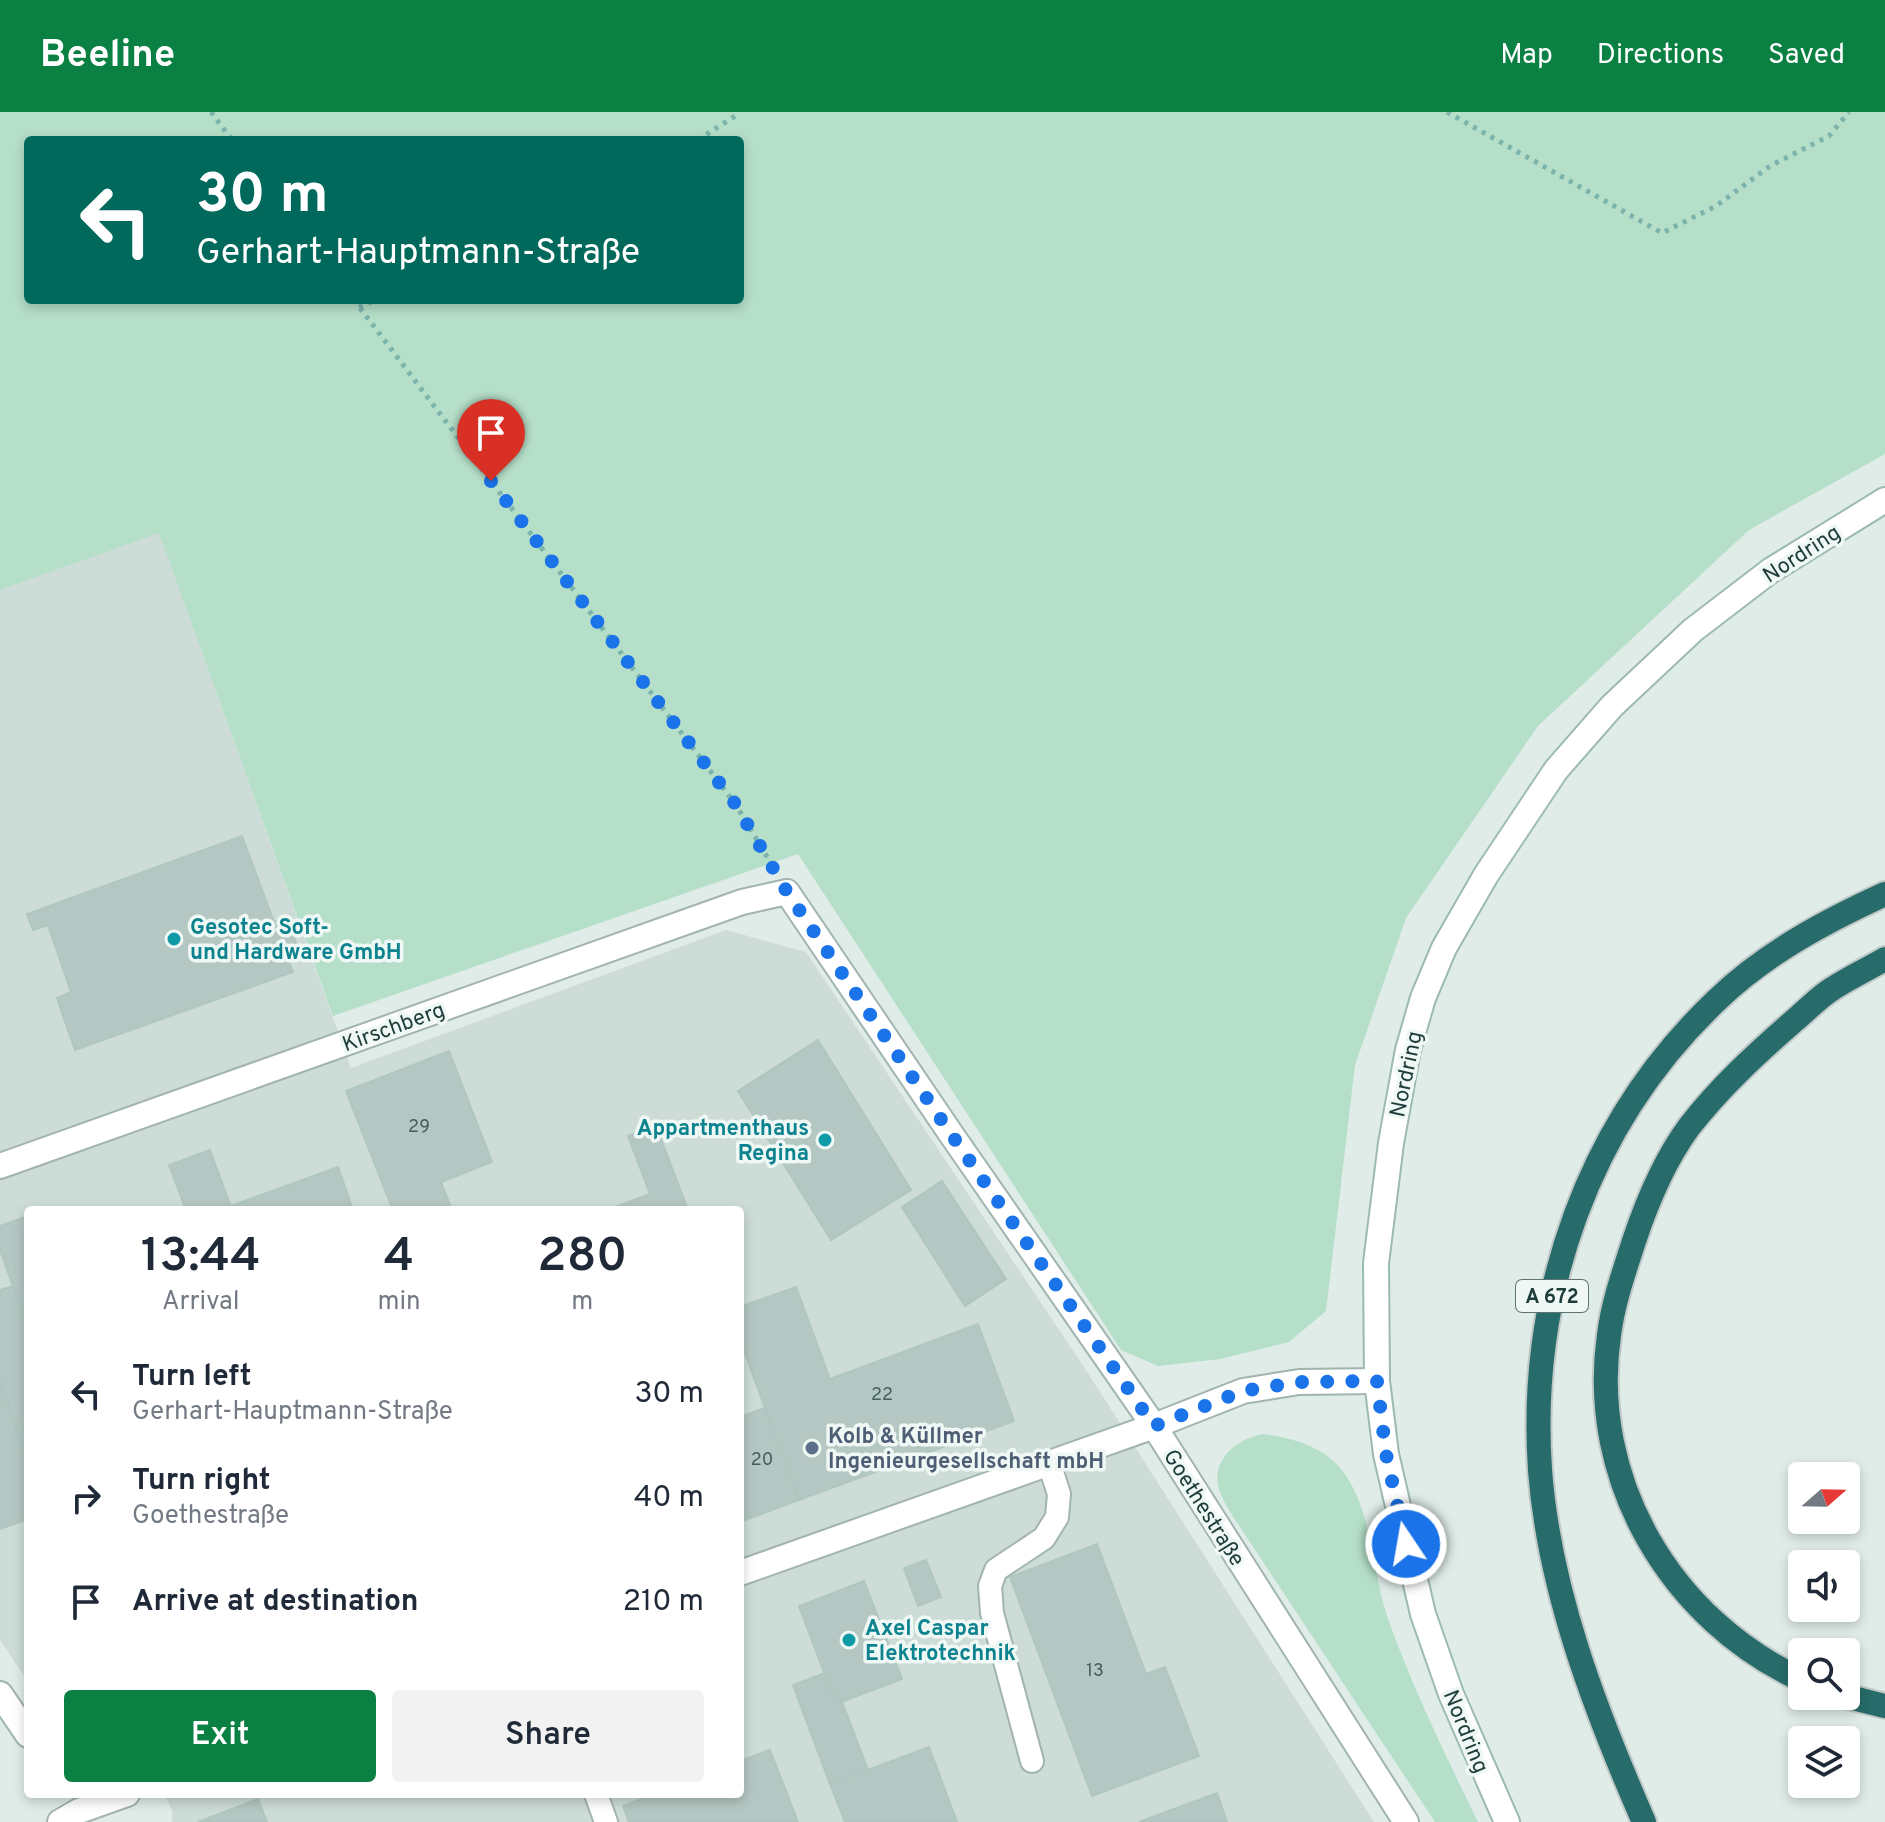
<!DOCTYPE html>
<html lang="en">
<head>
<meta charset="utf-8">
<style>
  body { margin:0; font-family:Overpass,sans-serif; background:#f2f2f3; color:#1f2937; height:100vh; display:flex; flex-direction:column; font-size:30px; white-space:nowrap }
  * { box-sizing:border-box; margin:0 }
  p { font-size:26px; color:#747a83 }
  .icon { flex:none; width:44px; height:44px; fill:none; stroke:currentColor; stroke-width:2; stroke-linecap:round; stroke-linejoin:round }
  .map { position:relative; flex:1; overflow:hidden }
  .details { position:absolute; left:24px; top:1094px; width:720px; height:592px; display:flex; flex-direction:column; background:#fff; border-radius:8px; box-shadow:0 4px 12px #0003 }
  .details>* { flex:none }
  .hud { position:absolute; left:24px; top:24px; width:720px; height:168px; border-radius:8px; box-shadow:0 4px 12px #0003; background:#00695c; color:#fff; overflow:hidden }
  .needle { width:52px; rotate:70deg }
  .fabs { position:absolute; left:1788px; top:1350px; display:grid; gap:16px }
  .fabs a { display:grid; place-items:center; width:72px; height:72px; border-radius:8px; background:#fff; box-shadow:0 4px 12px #0003; font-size:40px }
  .pin { position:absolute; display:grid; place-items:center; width:68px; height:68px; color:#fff; margin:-82px -34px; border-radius:50% 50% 50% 0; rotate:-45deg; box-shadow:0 0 8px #0007 }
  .pin .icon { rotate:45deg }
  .me { position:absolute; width:88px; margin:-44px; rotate:348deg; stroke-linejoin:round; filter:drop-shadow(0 0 6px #0008) }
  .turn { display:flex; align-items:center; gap:28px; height:168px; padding:0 40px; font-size:36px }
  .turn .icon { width:104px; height:104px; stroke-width:2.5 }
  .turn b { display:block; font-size:56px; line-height:68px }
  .eta { display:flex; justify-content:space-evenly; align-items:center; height:136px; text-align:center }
  .eta b { font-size:48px; font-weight:600; line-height:56px }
  .action { display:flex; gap:16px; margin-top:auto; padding:16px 40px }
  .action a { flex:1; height:92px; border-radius:8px; background:#0b8043; color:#fff; font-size:32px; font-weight:600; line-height:92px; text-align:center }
  .action a+a { background:#f2f2f3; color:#1f2937 }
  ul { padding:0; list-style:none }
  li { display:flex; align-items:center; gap:24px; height:104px; padding:0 40px }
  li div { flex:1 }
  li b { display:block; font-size:30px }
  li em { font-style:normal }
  header { display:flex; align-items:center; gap:48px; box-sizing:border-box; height:112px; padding:0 40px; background:#0b8043; color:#fff }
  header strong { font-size:38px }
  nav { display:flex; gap:44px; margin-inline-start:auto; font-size:28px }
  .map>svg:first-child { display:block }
  .built { fill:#cddcd7 }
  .green { fill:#b5dfc8; fill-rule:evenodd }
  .building { fill:#b4c7c2; stroke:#b0c6c1; stroke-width:2 }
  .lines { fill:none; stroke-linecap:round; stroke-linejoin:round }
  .service-casing { stroke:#a1b4b0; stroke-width:26 }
  .minor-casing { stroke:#a1b4b0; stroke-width:28 }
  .secondary-casing { stroke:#9cb9b3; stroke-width:28 }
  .motorway-casing { stroke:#c0c9c8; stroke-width:28 }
  .path { stroke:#7cb3ab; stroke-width:5; stroke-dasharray:4 6; stroke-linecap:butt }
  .service { stroke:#fff; stroke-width:22 }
  .minor { stroke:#fff; stroke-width:24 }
  .secondary { stroke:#fff; stroke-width:24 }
  .motorway { stroke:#276c6a; stroke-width:24 }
  .route { stroke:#1a73e8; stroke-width:14; stroke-dasharray:0 25.2 }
  .culture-dot { fill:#0f9aa8; stroke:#eff8f5; stroke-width:3 }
  .service-dot { fill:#5c6f8a; stroke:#eff8f5; stroke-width:3 }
  .labels { text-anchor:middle; stroke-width:7; stroke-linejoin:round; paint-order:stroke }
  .number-label { font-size:18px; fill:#44605c }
  .shield { fill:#eff8f5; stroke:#5d7572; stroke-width:2 }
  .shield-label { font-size:20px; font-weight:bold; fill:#1e3d3a }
  .street-label { font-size:22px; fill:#1e3d3a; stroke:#eff8f5 }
  .culture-label { font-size:22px; font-weight:bold; fill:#0d838f; stroke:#eff8f5; text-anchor:start }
  .service-label { font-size:22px; font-weight:bold; fill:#4e5e75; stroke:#eff8f5; text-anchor:start }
</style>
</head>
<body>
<header>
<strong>Beeline</strong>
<nav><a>Map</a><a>Directions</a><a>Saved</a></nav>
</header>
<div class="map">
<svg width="1885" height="1710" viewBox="0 0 1885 1710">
  <rect width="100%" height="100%" fill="#dfece8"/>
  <path class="built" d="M 159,420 L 351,956 L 726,818 L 806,840 L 1086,1258 L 1374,1710 L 172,1710 L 172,1698 L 164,1682 L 740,1682 L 740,1098 L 28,1098 L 28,1570 L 0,1528 L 0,478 Z"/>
  <g class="green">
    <path d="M 0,0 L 1885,0 L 1885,342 L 1749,418 L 1538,614 L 1406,806 L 1355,953 L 1326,1199 L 1289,1230 L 1220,1247 L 1158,1254 L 1121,1238 L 798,742 L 333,904 L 159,421 L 0,478 ZM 28,28 L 740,28 L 740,188 L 28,188 Z"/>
    <path d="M 1262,1322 C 1294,1326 1327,1335 1346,1364 C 1373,1404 1372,1459 1387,1504 C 1412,1575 1445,1642 1478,1710 L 1435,1710 L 1232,1403 C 1228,1396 1223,1388 1220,1380 C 1209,1349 1235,1328 1262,1322 Z"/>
  </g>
  <g class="building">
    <path d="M 242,724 L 274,810 L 287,806 L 298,836 L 285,841 L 293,860 L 75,938 L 57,886 L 71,880 L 48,813 L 33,818 L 27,802 Z"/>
    <path d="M 818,928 L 911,1078 L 831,1128 L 738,979 Z"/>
    <path d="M 449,939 L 492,1050 L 441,1070 L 452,1098 L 393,1098 L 346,979 Z"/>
    <path d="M 656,1014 L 688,1098 L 608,1098 L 650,1082 L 628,1024 Z"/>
    <path d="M 210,1038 L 232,1098 L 186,1098 L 169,1053 Z"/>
    <path d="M 338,1055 L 353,1098 L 232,1098 L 231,1094 Z"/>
    <path d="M 942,1069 L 1006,1167 L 965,1194 L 902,1095 Z"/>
    <path d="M 28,1104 L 28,1216 L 0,1138 L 0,1114 Z"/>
    <path d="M 13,1174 L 28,1216 L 28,1347 L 0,1269 L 0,1178 Z"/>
    <path d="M 796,1175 L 830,1267 L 978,1212 L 1014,1309 L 799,1388 L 740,1228 L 740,1195 Z"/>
    <path d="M 0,1269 L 28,1347 L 28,1407 L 0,1417 Z"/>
    <path d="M 765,1296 L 799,1388 L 740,1410 L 740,1305 Z"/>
    <path d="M 1097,1432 L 1146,1562 L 1165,1555 L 1199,1644 L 1092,1684 L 1010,1465 Z"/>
    <path d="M 926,1448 L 941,1485 L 918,1494 L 904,1456 Z"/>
    <path d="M 864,1469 L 902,1567 L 836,1592 L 799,1494 Z"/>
    <path d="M 825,1561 L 836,1592 L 842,1590 L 868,1658 L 830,1672 L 793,1573 Z"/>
    <path d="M 929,1635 L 957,1710 L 845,1710 L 830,1672 Z"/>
    <path d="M 770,1638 L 798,1710 L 629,1710 L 623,1694 L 654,1682 L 740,1682 L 740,1649 Z"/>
    <path d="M 1217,1681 L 1227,1710 L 1139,1710 Z"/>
    <path d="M 258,1687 L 267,1710 L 198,1710 Z"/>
  </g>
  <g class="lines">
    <defs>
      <g id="service">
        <path d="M 1032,1649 L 992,1501 L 990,1474 L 996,1458 L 1044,1426 L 1057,1405 L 1059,1382 L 1049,1351"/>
        <path d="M 596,1682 L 606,1710"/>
      </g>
      <g id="minor">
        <path d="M 0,1054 L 742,790 L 787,780 L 951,1022 L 1154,1314 L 1406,1710"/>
        <path d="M 740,1461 L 1154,1314 L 1243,1279 L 1299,1270 L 1377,1269"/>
        <path d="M 0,1582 L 28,1623"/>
        <path d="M 60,1710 L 79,1699 L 127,1682"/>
      </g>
      <path id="secondary" d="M 1507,1710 L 1451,1582 L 1423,1502 L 1386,1342 L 1377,1269 L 1376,1151 L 1391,1031 L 1408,938 L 1423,886 L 1444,836 L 1486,763 L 1556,658 L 1612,594 L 1693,518 L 1770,459 L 1885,388"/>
      <g id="motorway">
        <path d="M 1802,1568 C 1671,1508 1588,1368 1609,1223 C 1613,1191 1624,1160 1634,1129 C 1647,1090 1664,1049 1689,1015 C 1720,975 1757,941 1795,908 C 1807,898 1819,885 1832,877 C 1849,866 1868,857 1885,847"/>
        <path d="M 1845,1584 L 1885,1594"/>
        <path d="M 1644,1710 C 1596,1600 1549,1479 1540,1358 C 1528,1183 1588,1010 1717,888 C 1764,842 1826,809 1885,782"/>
      </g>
    </defs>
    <use href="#service" class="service-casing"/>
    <use href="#minor" class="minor-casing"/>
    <use href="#secondary" class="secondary-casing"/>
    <use href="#motorway" class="motorway-casing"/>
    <g class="path">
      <path d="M 211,0 L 232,28"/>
      <path d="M 1447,0 L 1662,121 L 1716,94 L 1770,54 L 1829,24 L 1849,0"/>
      <path d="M 698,28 L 735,4 L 736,0"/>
      <path d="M 354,188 L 736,693 L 772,753"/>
      <path d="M 359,195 L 376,188"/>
    </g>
    <use href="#service" class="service"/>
    <use href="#minor" class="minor"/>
    <use href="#secondary" class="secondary"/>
    <use href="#motorway" class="motorway"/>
  </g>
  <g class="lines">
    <path class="route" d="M 491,369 L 736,693 L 787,780 L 951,1022 L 1154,1314 L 1243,1279 L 1299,1270 L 1377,1269 L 1386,1342 L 1406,1432"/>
  </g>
  <g class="culture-dot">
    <circle cx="174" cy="827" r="8"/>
    <circle cx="825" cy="1028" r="8"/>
    <circle cx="849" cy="1528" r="8"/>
  </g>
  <circle class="service-dot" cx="812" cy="1336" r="8"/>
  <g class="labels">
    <g class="number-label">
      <text x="419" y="1020">29</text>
      <text x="882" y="1288">22</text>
      <text x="762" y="1353">20</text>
      <text x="1095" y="1564">13</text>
    </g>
    <rect class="shield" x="1516" y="1168" width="72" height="32" rx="6"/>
    <g class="shield-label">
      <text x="1552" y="1191">A 672</text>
    </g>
    <g class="street-label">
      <text transform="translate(1801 441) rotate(-33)" y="8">Nordring</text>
      <text transform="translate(393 914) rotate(-20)" y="8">Kirschberg</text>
      <text transform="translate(1405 962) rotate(-78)" y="8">Nordring</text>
      <text transform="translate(1205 1395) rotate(58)" y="8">Goethestraße</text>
      <text transform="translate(1467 1619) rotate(68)" y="8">Nordring</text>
    </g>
    <g class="culture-label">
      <text x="190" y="822">Gesotec Soft-<tspan x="190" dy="25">und Hardware GmbH</tspan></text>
      <text x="809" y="1023" text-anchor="end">Appartmenthaus<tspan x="809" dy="25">Regina</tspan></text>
      <text x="865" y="1523">Axel Caspar<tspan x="865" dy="25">Elektrotechnik</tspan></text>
    </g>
    <g class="service-label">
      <text x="828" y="1331">Kolb &amp; Küllmer<tspan x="828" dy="25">Ingenieurgesellschaft mbH</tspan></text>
    </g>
  </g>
</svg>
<div class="fabs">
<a><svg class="needle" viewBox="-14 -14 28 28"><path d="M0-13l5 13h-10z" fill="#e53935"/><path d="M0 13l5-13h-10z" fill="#747a83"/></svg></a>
<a><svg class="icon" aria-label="sound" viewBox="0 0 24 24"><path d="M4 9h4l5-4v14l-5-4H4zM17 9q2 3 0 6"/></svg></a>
<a><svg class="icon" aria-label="search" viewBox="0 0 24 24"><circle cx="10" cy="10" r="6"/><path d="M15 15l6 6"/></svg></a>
<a><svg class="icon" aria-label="layers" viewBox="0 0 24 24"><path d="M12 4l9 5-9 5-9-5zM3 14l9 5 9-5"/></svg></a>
</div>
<div class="pin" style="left:491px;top:369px;background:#d93025"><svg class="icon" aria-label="arrive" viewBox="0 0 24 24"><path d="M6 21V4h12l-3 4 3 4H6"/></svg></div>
<svg class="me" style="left:1406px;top:1432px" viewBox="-20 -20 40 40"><circle r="17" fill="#1a73e8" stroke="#fff" stroke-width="3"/><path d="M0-11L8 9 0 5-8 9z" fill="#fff"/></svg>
<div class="hud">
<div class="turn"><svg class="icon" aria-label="left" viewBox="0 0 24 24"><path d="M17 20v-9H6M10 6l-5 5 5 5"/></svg><div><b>30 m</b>Gerhart-Hauptmann-Straße</div></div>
</div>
<section class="details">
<div class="eta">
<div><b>13:44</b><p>Arrival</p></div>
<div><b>4</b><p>min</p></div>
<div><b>280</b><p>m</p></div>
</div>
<ul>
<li><svg class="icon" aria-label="left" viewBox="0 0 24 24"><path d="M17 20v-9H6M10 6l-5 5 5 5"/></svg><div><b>Turn left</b><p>Gerhart-Hauptmann-Straße</p></div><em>30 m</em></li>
<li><svg class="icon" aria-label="right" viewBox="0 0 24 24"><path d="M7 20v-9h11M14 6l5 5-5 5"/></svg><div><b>Turn right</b><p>Goethestraße</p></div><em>40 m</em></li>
<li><svg class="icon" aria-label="arrive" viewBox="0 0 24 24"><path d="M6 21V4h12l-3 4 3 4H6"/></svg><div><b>Arrive at destination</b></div><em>210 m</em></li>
</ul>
<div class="action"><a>Exit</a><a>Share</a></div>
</section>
</div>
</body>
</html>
